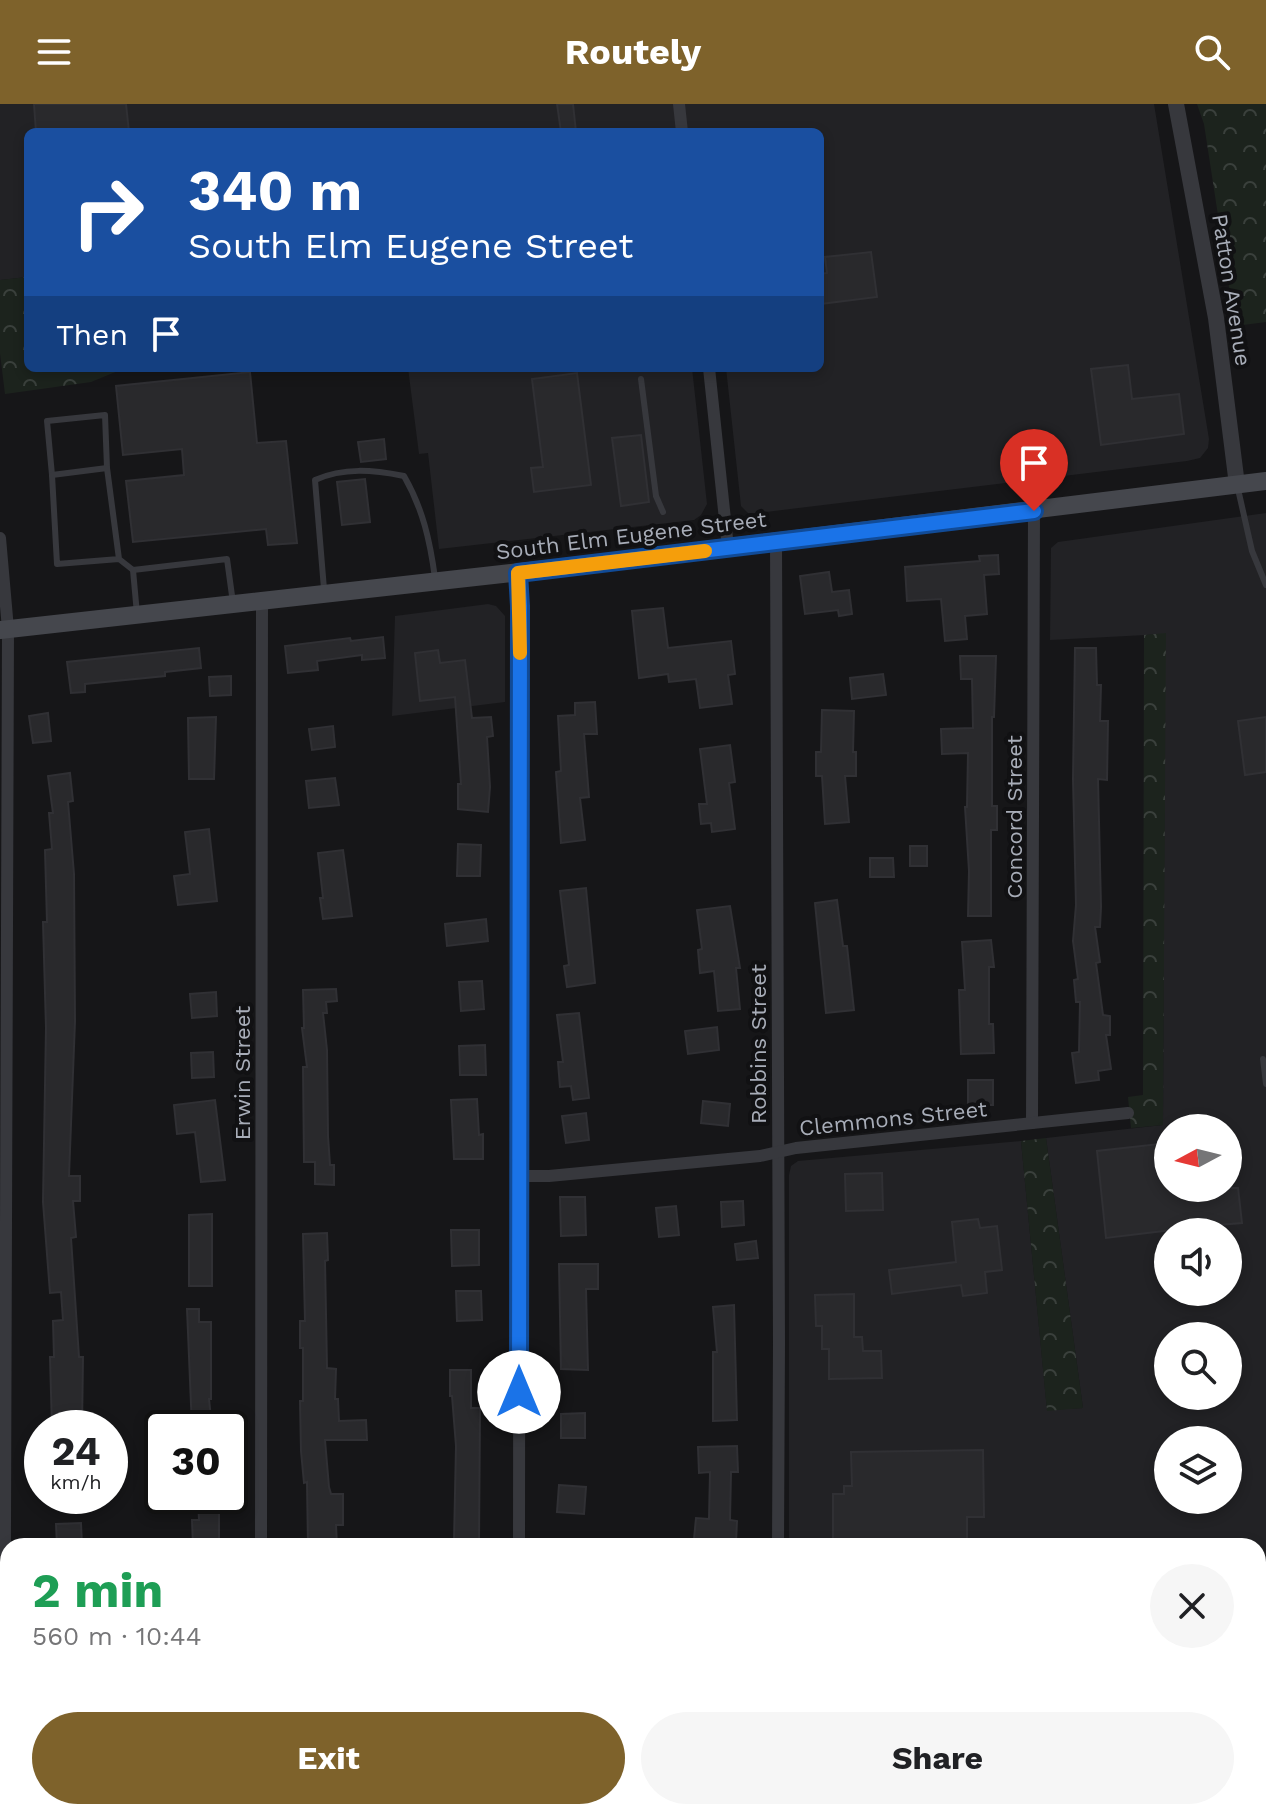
<!DOCTYPE html>
<html lang="en">
<head>
<meta charset="utf-8">
<style>
  body { margin:0; font-family:"Work Sans",sans-serif; background:#f6f6f6; color:#202124; height:100vh; display:flex; flex-direction:column; font-size:30px; white-space:nowrap }
  * { box-sizing:border-box; margin:0 }
  p { font-size:26px; color:#757577 }
  .icon { flex:none; width:44px; height:44px; fill:none; stroke:currentColor; stroke-width:2; stroke-linecap:round; stroke-linejoin:round }
  .map { position:relative; flex:1; overflow:hidden }
  .panel { position:absolute; left:0px; top:1434px; width:1266px; height:282px; display:flex; flex-direction:column; background:#fff; border-radius:24px 24px 0 0; box-shadow:0 4px 12px #0003 }
  .panel>* { flex:none }
  .hud { position:absolute; left:24px; top:24px; width:800px; height:244px; border-radius:12px; box-shadow:0 4px 12px #0003; background:#1a4fa0; color:#fff; overflow:hidden }
  .needle { width:52px; rotate:263deg }
  .fabs { position:absolute; left:1154px; top:1010px; display:grid; gap:16px }
  .fabs a { display:grid; place-items:center; width:88px; height:88px; border-radius:50%; background:#fff; box-shadow:0 4px 12px #0003; font-size:40px }
  .speed { position:absolute; left:24px; top:1306px; display:flex; gap:16px; font-size:40px; font-weight:700; text-align:center }
  .speed>* { display:grid; place-content:center; width:104px; height:104px; border-radius:50%; background:#fff; box-shadow:0 4px 12px #0003; line-height:1 }
  .speed small { font-size:20px; font-weight:400 }
  .speed .limit { border:4px solid #111; border-radius:12px; background:#fff; color:#111 }
  .pin { position:absolute; display:grid; place-items:center; width:68px; height:68px; color:#fff; margin:-82px -34px; border-radius:50% 50% 50% 0; rotate:-45deg; box-shadow:0 0 8px #0007 }
  .pin .icon { rotate:45deg }
  .me { position:absolute; width:88px; margin:-44px; rotate:0deg; stroke-linejoin:round; filter:drop-shadow(0 0 6px #0008) }
  .turn { display:flex; align-items:center; gap:28px; height:168px; padding:0 32px; font-size:36px }
  .turn .icon { width:104px; height:104px; stroke-width:2.5 }
  .turn b { display:block; font-size:56px; line-height:68px }
  .then { display:flex; align-items:center; height:76px; padding:0 32px; background:#0003; gap:16px; font-size:30px }
  .round { display:grid; place-items:center; flex:none; width:84px; height:84px; border-radius:42px; background:#f6f6f6 }
  .head { display:flex; align-items:center; justify-content:space-between; height:136px; padding:0 32px }
  h1 { font-size:48px; font-weight:700; line-height:60px; color:#1e9e55 }
  .action { display:flex; gap:16px; margin-top:auto; padding:16px 32px }
  .action a { flex:1; height:92px; border-radius:48px; background:#7e622b; color:#fff; font-size:32px; font-weight:700; line-height:92px; text-align:center }
  .action a+a { background:#f6f6f6; color:#202124 }
  header { display:flex; justify-content:space-between; align-items:center; height:104px; padding:0 32px; background:#7e622b; color:#fff; font-size:36px; font-weight:700 }
  .map>svg:first-child { display:block }
  .built { fill:#222225; fill-rule:evenodd }
  .forest { fill:url(#forest-crowns) }
  .building { fill:#29292c; stroke:#303034; stroke-width:2 }
  .lines { fill:none; stroke-linecap:round; stroke-linejoin:round }
  .service { stroke:#37383d; stroke-width:6 }
  .minor { stroke:#37383d; stroke-width:12 }
  .tertiary { stroke:#37383d; stroke-width:16 }
  .secondary { stroke:#45474d; stroke-width:18 }
  .route-casing { stroke:#114b97; stroke-width:20 }
  .route { stroke:#1a73e8; stroke-width:14 }
  .slow { stroke:#f59e0b; stroke-width:14 }
  .labels { text-anchor:middle; stroke-width:8; stroke-linejoin:round; paint-order:stroke }
  .street-label { font-size:22px; fill:#a8adb8; stroke:#111113 }
</style>
</head>
<body>
<header><svg class="icon" aria-label="menu" viewBox="0 0 24 24"><path d="M4 6h16M4 12h16M4 18h16"/></svg>Routely<svg class="icon" aria-label="search" viewBox="0 0 24 24"><circle cx="10" cy="10" r="6"/><path d="M15 15l6 6"/></svg></header>
<div class="map">
<svg width="1266" height="1715" viewBox="0 0 1266 1715">
  <defs>
    <pattern id="forest-crowns" width="20" height="18" patternUnits="userSpaceOnUse" patternTransform="scale(2)"><rect width="20" height="18" fill="#1c231d"/><path d="M2 6a3 3 0 1 1 6 0M12 15a3 3 0 1 1 6 0" fill="none" stroke="#3a403c"/></pattern>
  </defs>
  <rect width="100%" height="100%" fill="#161618"/>
  <g class="built">
    <path d="M 0,0 L 1154,0 L 1209,335 L 1208,344 L 1200,354 L 1187,357 L 749,410 L 741,402 L 726,264 L 820,264 L 820,28 L 28,28 L 28,173 L 0,176 Z"/>
    <path d="M 408,264 L 692,264 L 707,400 L 701,411 L 694,416 L 439,445 L 428,349 L 419,350 Z"/>
    <path d="M 1266,409 L 1266,1501 L 1258,1501 L 1258,1442 L 789,1442 L 789,1071 L 791,1062 L 798,1057 L 1021,1037 L 1047,1306 L 1083,1304 L 1046,1034 L 1163,1021 L 1165,530 L 1050,536 L 1051,444 L 1058,438 ZM 1168,1024 L 1228,1024 L 1228,1084 L 1168,1084 ZM 1168,1128 L 1228,1128 L 1228,1188 L 1168,1188 ZM 1168,1232 L 1228,1232 L 1228,1292 L 1168,1292 ZM 1168,1336 L 1228,1336 L 1228,1396 L 1168,1396 Z"/>
    <path d="M 488,500 L 496,502 L 505,512 L 505,598 L 392,612 L 395,512 Z"/>
    <path d="M 1258,1537 L 1266,1537 L 1266,1715 L 1133,1715 L 1132,1708 L 1258,1708 Z"/>
    <path d="M 947,1708 L 1095,1708 L 1096,1715 L 948,1715 Z"/>
  </g>
  <g class="forest">
    <path d="M 1197,0 L 1266,0 L 1266,218 L 1235,222 L 1204,20 Z"/>
    <path d="M 28,173 L 28,264 L 125,264 L 91,278 L 5,290 L 0,249 L 0,176 Z"/>
    <path d="M 1166,529 L 1163,1021 L 1131,1024 L 1128,993 L 1143,991 L 1144,531 Z"/>
    <path d="M 1046,1034 L 1083,1304 L 1047,1307 L 1021,1037 Z"/>
  </g>
  <g class="building">
    <path d="M 34,0 L 126,0 L 129,28 L 36,28 Z"/>
    <path d="M 557,0 L 573,0 L 576,28 L 561,28 Z"/>
    <path d="M 871,148 L 877,193 L 820,200 L 820,170 L 827,169 L 825,153 Z"/>
    <path d="M 1128,261 L 1132,295 L 1179,290 L 1184,330 L 1101,341 L 1091,265 Z"/>
    <path d="M 250,268 L 257,339 L 286,337 L 297,439 L 268,441 L 266,425 L 133,438 L 126,377 L 184,371 L 182,345 L 123,351 L 116,282 Z"/>
    <path d="M 577,269 L 591,381 L 534,388 L 531,364 L 543,363 L 532,275 Z"/>
    <path d="M 641,331 L 649,398 L 621,402 L 612,334 Z"/>
    <path d="M 384,335 L 386,355 L 361,358 L 358,338 Z"/>
    <path d="M 365,375 L 370,418 L 342,421 L 337,378 Z"/>
    <path d="M 998,451 L 999,470 L 984,471 L 987,510 L 965,512 L 967,535 L 945,537 L 941,495 L 907,497 L 905,463 L 980,457 L 979,452 Z"/>
    <path d="M 829,468 L 832,488 L 849,486 L 852,510 L 839,512 L 838,506 L 805,510 L 800,472 Z"/>
    <path d="M 663,504 L 668,544 L 731,537 L 735,570 L 728,571 L 732,600 L 700,604 L 696,575 L 669,578 L 668,570 L 639,574 L 632,507 Z"/>
    <path d="M 383,533 L 385,554 L 362,556 L 362,551 L 317,557 L 318,566 L 288,569 L 285,542 L 350,534 L 351,537 Z"/>
    <path d="M 199,544 L 201,564 L 165,568 L 165,572 L 85,580 L 85,588 L 71,589 L 67,558 Z"/>
    <path d="M 1075,544 L 1096,544 L 1097,581 L 1101,581 L 1100,617 L 1108,617 L 1107,676 L 1098,675 L 1101,803 L 1100,823 L 1095,823 L 1100,858 L 1096,859 L 1103,911 L 1110,912 L 1110,931 L 1106,931 L 1111,965 L 1098,967 L 1099,976 L 1076,979 L 1072,949 L 1079,948 L 1080,898 L 1076,898 L 1074,876 L 1078,875 L 1073,837 L 1076,801 L 1073,675 Z"/>
    <path d="M 438,546 L 440,559 L 465,556 L 472,614 L 491,613 L 493,632 L 487,633 L 490,683 L 488,708 L 458,705 L 458,680 L 461,680 L 455,593 L 420,597 L 415,549 Z"/>
    <path d="M 960,552 L 996,552 L 994,613 L 992,613 L 992,702 L 997,702 L 997,726 L 991,726 L 991,812 L 968,812 L 969,767 L 965,703 L 967,703 L 968,649 L 942,650 L 941,625 L 973,624 L 972,575 L 961,575 Z"/>
    <path d="M 883,570 L 886,591 L 852,595 L 850,574 Z"/>
    <path d="M 231,572 L 231,591 L 210,592 L 209,573 Z"/>
    <path d="M 595,598 L 597,630 L 584,630 L 589,693 L 580,694 L 585,736 L 561,739 L 556,668 L 561,667 L 558,612 L 575,611 L 575,599 Z"/>
    <path d="M 822,606 L 854,607 L 853,648 L 856,648 L 856,672 L 845,672 L 849,718 L 825,720 L 822,672 L 816,672 L 816,648 L 821,648 Z"/>
    <path d="M 48,609 L 51,637 L 33,639 L 29,612 Z"/>
    <path d="M 216,613 L 214,675 L 189,675 L 188,614 Z"/>
    <path d="M 1266,613 L 1266,668 L 1245,671 L 1238,617 Z"/>
    <path d="M 333,622 L 335,643 L 312,646 L 309,625 Z"/>
    <path d="M 730,641 L 735,678 L 729,679 L 735,725 L 712,728 L 711,719 L 701,720 L 699,700 L 707,700 L 700,645 Z"/>
    <path d="M 70,669 L 73,697 L 68,698 L 74,770 L 75,917 L 69,1072 L 80,1072 L 80,1097 L 73,1097 L 76,1133 L 71,1134 L 79,1253 L 83,1253 L 82,1324 L 52,1324 L 50,1253 L 54,1253 L 53,1217 L 63,1216 L 61,1188 L 50,1189 L 43,1098 L 46,924 L 43,818 L 47,818 L 45,746 L 52,745 L 49,709 L 53,709 L 48,672 Z"/>
    <path d="M 335,674 L 339,701 L 309,704 L 306,677 Z"/>
    <path d="M 209,725 L 217,797 L 178,801 L 174,772 L 190,770 L 185,728 Z"/>
    <path d="M 458,740 L 481,741 L 480,772 L 457,772 Z"/>
    <rect x="910" y="742" width="17" height="20"/>
    <path d="M 343,746 L 352,812 L 323,815 L 320,794 L 323,794 L 318,749 Z"/>
    <path d="M 870,754 L 893,754 L 894,773 L 870,773 Z"/>
    <path d="M 586,784 L 595,879 L 567,883 L 564,862 L 569,861 L 560,787 Z"/>
    <path d="M 837,796 L 843,842 L 847,842 L 854,906 L 826,909 L 815,799 Z"/>
    <path d="M 730,802 L 740,864 L 736,864 L 740,905 L 718,907 L 714,867 L 700,869 L 698,846 L 702,845 L 697,806 Z"/>
    <path d="M 486,815 L 488,837 L 447,842 L 445,820 Z"/>
    <path d="M 991,836 L 994,863 L 989,863 L 989,920 L 993,920 L 994,949 L 961,950 L 959,886 L 965,886 L 962,838 Z"/>
    <path d="M 482,877 L 484,905 L 461,907 L 459,878 Z"/>
    <path d="M 336,885 L 337,897 L 326,898 L 327,909 L 323,909 L 327,946 L 328,1032 L 330,1061 L 334,1061 L 334,1081 L 315,1080 L 315,1058 L 304,1058 L 303,963 L 307,963 L 302,924 L 304,924 L 303,886 Z"/>
    <path d="M 216,888 L 217,912 L 192,914 L 190,890 Z"/>
    <path d="M 579,909 L 589,994 L 573,996 L 571,982 L 560,983 L 558,958 L 563,958 L 557,911 Z"/>
    <path d="M 717,923 L 719,946 L 688,950 L 685,927 Z"/>
    <path d="M 485,941 L 486,971 L 460,971 L 459,942 Z"/>
    <path d="M 213,948 L 214,973 L 192,974 L 191,949 Z"/>
    <rect x="968" y="976" width="25" height="25"/>
    <path d="M 477,995 L 479,1031 L 483,1030 L 483,1055 L 454,1055 L 451,996 Z"/>
    <path d="M 215,996 L 225,1076 L 201,1078 L 195,1028 L 177,1030 L 174,1001 Z"/>
    <path d="M 703,997 L 730,1000 L 728,1022 L 701,1019 Z"/>
    <path d="M 586,1009 L 589,1036 L 566,1039 L 562,1012 Z"/>
    <path d="M 1168,1039 L 1168,1084 L 1238,1084 L 1242,1119 L 1218,1121 L 1219,1128 L 1181,1128 L 1181,1125 L 1106,1134 L 1097,1047 Z"/>
    <path d="M 882,1069 L 883,1106 L 846,1107 L 845,1070 Z"/>
    <path d="M 560,1093 L 585,1093 L 586,1131 L 561,1132 Z"/>
    <path d="M 743,1097 L 744,1121 L 722,1123 L 721,1098 Z"/>
    <path d="M 676,1102 L 679,1131 L 659,1133 L 656,1104 Z"/>
    <path d="M 212,1110 L 212,1182 L 189,1182 L 189,1111 Z"/>
    <path d="M 978,1115 L 980,1124 L 997,1122 L 1002,1166 L 985,1168 L 987,1189 L 963,1192 L 961,1181 L 892,1190 L 889,1166 L 956,1158 L 952,1118 Z"/>
    <path d="M 451,1126 L 479,1126 L 479,1161 L 452,1162 Z"/>
    <path d="M 327,1129 L 328,1156 L 325,1157 L 327,1264 L 336,1265 L 335,1295 L 338,1295 L 339,1317 L 366,1316 L 367,1336 L 325,1336 L 329,1383 L 331,1390 L 343,1390 L 343,1421 L 336,1421 L 337,1442 L 308,1442 L 307,1378 L 304,1379 L 301,1347 L 300,1297 L 303,1297 L 303,1244 L 300,1244 L 300,1217 L 305,1217 L 303,1130 Z"/>
    <path d="M 756,1137 L 758,1154 L 737,1156 L 735,1140 Z"/>
    <path d="M 559,1160 L 598,1160 L 598,1185 L 586,1185 L 588,1266 L 561,1265 Z"/>
    <path d="M 456,1187 L 481,1187 L 482,1216 L 457,1217 Z"/>
    <path d="M 854,1190 L 854,1233 L 862,1233 L 863,1247 L 881,1247 L 882,1274 L 829,1275 L 829,1245 L 822,1245 L 822,1222 L 816,1222 L 815,1191 Z"/>
    <path d="M 734,1201 L 737,1316 L 713,1317 L 713,1248 L 717,1248 L 713,1203 Z"/>
    <path d="M 187,1205 L 199,1205 L 199,1218 L 211,1218 L 211,1295 L 209,1295 L 212,1324 L 192,1324 Z"/>
    <path d="M 450,1266 L 471,1266 L 471,1304 L 480,1304 L 479,1439 L 454,1437 L 456,1342 L 452,1292 L 450,1292 Z"/>
    <path d="M 585,1309 L 585,1334 L 561,1334 L 561,1310 Z"/>
    <path d="M 737,1342 L 738,1368 L 731,1368 L 730,1416 L 737,1417 L 736,1438 L 694,1435 L 696,1414 L 709,1415 L 710,1368 L 699,1369 L 698,1343 Z"/>
    <path d="M 983,1346 L 984,1413 L 967,1413 L 967,1442 L 833,1442 L 833,1390 L 844,1390 L 844,1382 L 852,1382 L 851,1348 Z"/>
    <path d="M 559,1381 L 586,1383 L 584,1410 L 557,1408 Z"/>
    <path d="M 198,1392 L 219,1392 L 219,1442 L 193,1442 L 192,1416 L 199,1416 Z"/>
    <path d="M 81,1419 L 82,1442 L 57,1442 L 56,1420 Z"/>
  </g>
  <g class="lines">
    <g class="service">
      <path d="M 641,275 L 656,392 L 663,408"/>
      <path d="M 52,371 L 47,317 L 105,311 L 107,364"/>
      <path d="M 1238,385 L 1252,447 L 1266,481"/>
      <path d="M 119,455 L 57,460 L 52,371 L 107,364 L 119,455 L 133,466 L 227,455 L 233,499"/>
      <path d="M 133,466 L 137,510"/>
      <path d="M 324,485 L 315,376 C 344,363 373,366 404,372 C 423,405 430,437 435,474"/>
      <path d="M 1263,955 L 1266,980"/>
    </g>
    <g class="minor">
      <path d="M 679,0 L 682,28"/>
      <path d="M 709,264 L 728,444"/>
      <path d="M 0,434 L 8,525 L 4,1715"/>
      <path d="M 776,438 L 779,1239 L 778,1442"/>
      <path d="M 518,469 L 520,502 L 519,1442"/>
      <path d="M 1032,1019 L 1034,407"/>
      <path d="M 520,1072 L 549,1072 L 760,1052 L 796,1044 L 1128,1009"/>
      <path d="M 261,1442 L 262,495"/>
      <path d="M 1258,1519 L 1266,1518"/>
      <path d="M 777,1708 L 777,1715"/>
      <path d="M 1115,1708 L 1116,1715"/>
      <path d="M 261,1715 L 261,1708"/>
      <path d="M 519,1715 L 519,1708"/>
    </g>
    <path class="tertiary" d="M 1176,0 L 1216,214 L 1237,381"/>
    <path class="secondary" d="M 0,526 L 583,461 L 1266,377"/>
  </g>
  <g class="lines">
    <defs>
      <path id="route" d="M 519,1288 L 520,502 L 518,469 L 1034,407"/>
    </defs>
    <use href="#route" class="route-casing"/>
    <use href="#route" class="route"/>
    <path class="slow" d="M 520,549 L 518,469 L 705,447"/>
  </g>
  <g class="labels">
    <g class="street-label">
      <text transform="translate(1232 186) rotate(81)" y="8">Patton Avenue</text>
      <text transform="translate(631 431) rotate(-7)" y="8">South Elm Eugene Street</text>
      <text transform="translate(1014 713) rotate(-90)" y="8">Concord Street</text>
      <text transform="translate(758 940) rotate(-90)" y="8">Robbins Street</text>
      <text transform="translate(242 969) rotate(-90)" y="8">Erwin Street</text>
      <text transform="translate(893 1014) rotate(-6)" y="8">Clemmons Street</text>
    </g>
  </g>
</svg>
<div class="fabs">
<a><svg class="needle" viewBox="-14 -14 28 28"><path d="M0-13l5 13h-10z" fill="#e53935"/><path d="M0 13l5-13h-10z" fill="#757577"/></svg></a>
<a><svg class="icon" aria-label="sound" viewBox="0 0 24 24"><path d="M4 9h4l5-4v14l-5-4H4zM17 9q2 3 0 6"/></svg></a>
<a><svg class="icon" aria-label="search" viewBox="0 0 24 24"><circle cx="10" cy="10" r="6"/><path d="M15 15l6 6"/></svg></a>
<a><svg class="icon" aria-label="layers" viewBox="0 0 24 24"><path d="M12 4l9 5-9 5-9-5zM3 14l9 5 9-5"/></svg></a>
</div>
<div class="speed"><div>24<small>km/h</small></div><div class="limit">30</div></div>
<div class="pin" style="left:1034px;top:407px;background:#d93025"><svg class="icon" aria-label="arrive" viewBox="0 0 24 24"><path d="M6 21V4h12l-3 4 3 4H6"/></svg></div>
<svg class="me" style="left:519px;top:1288px" viewBox="-20 -20 40 40"><circle r="19" fill="#fff"/><path d="M0-13L10 11 0 6-10 11z" fill="#1a73e8"/></svg>
<div class="hud">
<div class="turn"><svg class="icon" aria-label="right" viewBox="0 0 24 24"><path d="M7 20v-9h11M14 6l5 5-5 5"/></svg><div><b>340 m</b>South Elm Eugene Street</div></div>
<div class="then">Then<svg class="icon" aria-label="arrive" viewBox="0 0 24 24"><path d="M6 21V4h12l-3 4 3 4H6"/></svg></div>
</div>
<section class="panel">
<div class="head"><div><h1>2 min</h1><p>560 m · 10:44</p></div><a class="round"><svg class="icon" aria-label="close" viewBox="0 0 24 24"><path d="M6 6l12 12M18 6L6 18"/></svg></a></div>
<div class="action"><a>Exit</a><a>Share</a></div>
</section>
</div>
</body>
</html>
